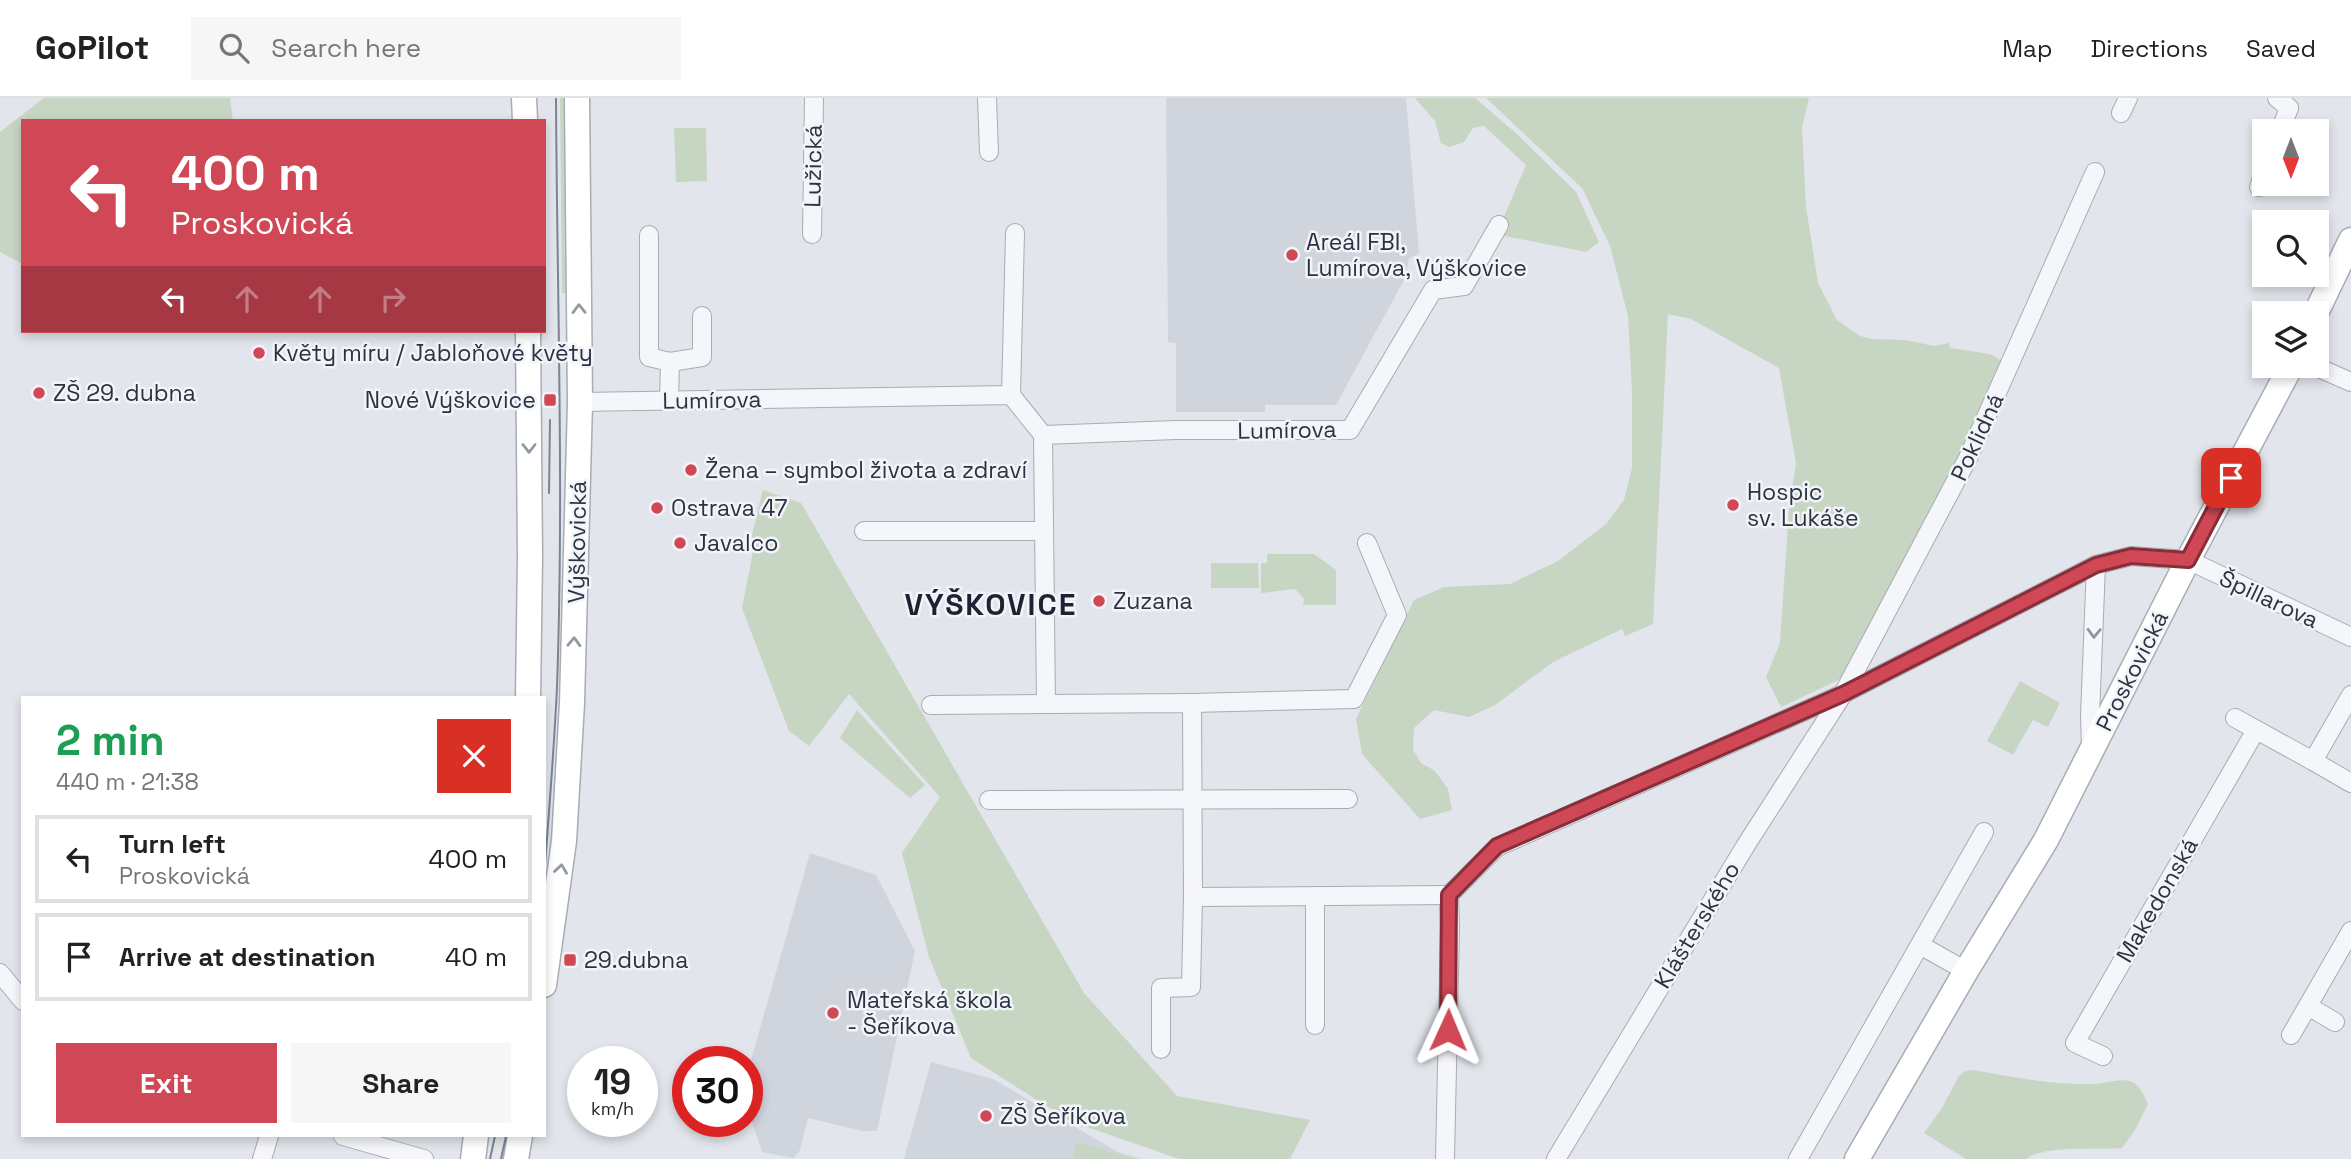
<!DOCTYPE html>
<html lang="en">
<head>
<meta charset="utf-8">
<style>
  body { margin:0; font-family:"Space Grotesk",sans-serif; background:#f6f6f6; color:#222; height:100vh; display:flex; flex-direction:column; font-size:26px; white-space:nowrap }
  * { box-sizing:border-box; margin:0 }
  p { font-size:23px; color:#767676 }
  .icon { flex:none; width:38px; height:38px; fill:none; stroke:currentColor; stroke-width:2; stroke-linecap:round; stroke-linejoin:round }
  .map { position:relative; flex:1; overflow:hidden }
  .panel { position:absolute; left:21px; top:598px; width:525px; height:441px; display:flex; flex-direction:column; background:#fff; border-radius:0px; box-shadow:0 4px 10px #0003 }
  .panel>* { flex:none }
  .guide { position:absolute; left:21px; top:21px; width:525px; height:214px; border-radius:0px; box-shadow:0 4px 10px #0003; background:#d04756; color:#fff; overflow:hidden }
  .needle { width:46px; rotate:180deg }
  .fabs { position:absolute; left:2252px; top:21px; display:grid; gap:14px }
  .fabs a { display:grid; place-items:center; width:77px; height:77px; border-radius:0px; background:#fff; box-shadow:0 4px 10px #0003; font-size:35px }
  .speed { position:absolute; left:567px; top:948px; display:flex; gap:14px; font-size:35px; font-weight:700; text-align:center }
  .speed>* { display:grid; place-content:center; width:91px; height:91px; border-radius:50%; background:#fff; box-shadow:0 4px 10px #0003; line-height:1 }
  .speed small { font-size:18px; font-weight:400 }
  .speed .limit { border:10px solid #d22; background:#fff; color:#111 }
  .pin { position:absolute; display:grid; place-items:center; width:60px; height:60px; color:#fff; margin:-30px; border-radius:14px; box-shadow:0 4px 10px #0006 }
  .me { position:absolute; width:77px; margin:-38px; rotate:1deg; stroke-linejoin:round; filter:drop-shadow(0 0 5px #0008) }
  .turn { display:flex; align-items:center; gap:24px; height:147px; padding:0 35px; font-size:32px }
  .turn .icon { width:91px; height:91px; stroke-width:2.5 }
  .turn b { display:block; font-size:49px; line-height:60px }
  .lanes { display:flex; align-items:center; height:66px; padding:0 35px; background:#0003; justify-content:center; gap:35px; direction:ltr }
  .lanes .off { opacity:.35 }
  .round { display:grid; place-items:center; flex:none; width:74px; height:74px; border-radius:0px; background:#f6f6f6 }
  .headline { display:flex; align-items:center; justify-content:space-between; height:119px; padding:0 35px }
  h1 { font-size:42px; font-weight:700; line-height:52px; color:#1e9e55 }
  .button { display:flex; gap:14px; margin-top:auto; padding:14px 35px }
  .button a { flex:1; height:80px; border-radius:0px; background:#d04756; color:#fff; font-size:28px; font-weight:700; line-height:80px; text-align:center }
  .button a+a { background:#f6f6f6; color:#222 }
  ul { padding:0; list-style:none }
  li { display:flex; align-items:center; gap:21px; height:88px; margin:0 14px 10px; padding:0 21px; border:4px solid #e0e0e0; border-radius:0px }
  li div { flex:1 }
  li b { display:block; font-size:26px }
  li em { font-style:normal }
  header { display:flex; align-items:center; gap:42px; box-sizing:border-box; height:98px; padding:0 35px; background:#fff; border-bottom:2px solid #e0e0e0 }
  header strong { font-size:33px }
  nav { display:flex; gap:38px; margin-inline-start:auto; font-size:24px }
  .search { width:490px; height:63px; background:#f6f6f6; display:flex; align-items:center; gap:18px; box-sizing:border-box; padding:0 24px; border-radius:0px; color:#767676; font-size:26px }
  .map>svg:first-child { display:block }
  .built { fill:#d0d4dd }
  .green { fill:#c7d5c3 }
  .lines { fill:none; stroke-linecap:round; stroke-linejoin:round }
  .street-casing { stroke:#a7acb5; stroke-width:20 }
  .secondary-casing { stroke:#a7acb5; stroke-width:27 }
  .street { stroke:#f5f6f9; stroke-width:18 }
  .secondary { stroke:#fff; stroke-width:24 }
  .tram { stroke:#7b8494; stroke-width:2 }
  .oneway { stroke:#9498a1 }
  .oneway2 { stroke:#90949e }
  .route-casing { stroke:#872e38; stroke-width:18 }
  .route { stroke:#d04756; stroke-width:12 }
  .poi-dot { fill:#d04756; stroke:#f2f4f8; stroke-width:2.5 }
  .labels { text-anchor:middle; stroke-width:5; stroke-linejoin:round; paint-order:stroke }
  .street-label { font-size:23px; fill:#2a3243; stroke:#f2f4f8 }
  .poi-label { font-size:23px; fill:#2a3243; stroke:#f2f4f8; text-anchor:start }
  .district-label { font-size:30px; font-weight:bold; letter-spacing:2px; fill:#1c2334; stroke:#f2f4f8 }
</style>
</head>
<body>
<header>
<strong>GoPilot</strong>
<div class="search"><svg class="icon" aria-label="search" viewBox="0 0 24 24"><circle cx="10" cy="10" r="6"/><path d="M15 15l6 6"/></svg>Search here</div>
<nav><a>Map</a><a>Directions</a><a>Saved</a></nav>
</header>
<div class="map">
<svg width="2351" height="1061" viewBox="0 0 2351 1061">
  <rect width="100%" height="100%" fill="#e2e5eb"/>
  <g class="built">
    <path d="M 1166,0 L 1406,0 L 1419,155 L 1409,161 L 1405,180 L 1336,307 L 1265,307 L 1265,314 L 1176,314 L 1176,245 L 1168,244 Z"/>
    <path d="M 810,755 L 876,777 L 915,853 L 877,1033 L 862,1033 L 808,1020 L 800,1052 L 794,1060 L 762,1054 L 747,1009 L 747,976 Z"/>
    <path d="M 931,964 L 993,981 L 1118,1054 L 1141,1061 L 904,1061 Z"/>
  </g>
  <g class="green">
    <path d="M 44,0 L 230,0 L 233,23 L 23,23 L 23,166 L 0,154 L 0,34 Z"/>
    <path d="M 560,0 L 567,0 L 569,195 L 562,195 Z"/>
    <path d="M 1415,0 L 1475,0 L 1518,37 L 1576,94 L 1599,144 L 1586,154 L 1494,136 L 1503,121 L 1526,67 L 1484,28 L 1473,30 L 1464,44 L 1449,49 L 1441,45 L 1435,23 Z"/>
    <path d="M 1486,0 L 1809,0 L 1802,29 L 1806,109 L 1818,185 L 1837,222 L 1860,238 L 1872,241 L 1905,242 L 1934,248 L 1949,245 L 1950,250 L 1990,256 L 2009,267 L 1845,579 L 1781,609 L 1766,579 L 1780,545 L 1789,412 L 1796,365 L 1779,270 L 1691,221 L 1668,216 L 1653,526 L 1625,538 L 1622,531 L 1553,564 L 1495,607 L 1469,619 L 1434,612 L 1414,630 L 1413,652 L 1421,665 L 1435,673 L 1448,691 L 1452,712 L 1420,721 L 1362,656 L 1356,621 L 1414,502 L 1444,489 L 1510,486 L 1558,463 L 1606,426 L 1624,402 L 1632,370 L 1632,294 L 1628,218 L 1610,148 L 1582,90 Z"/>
    <path d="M 674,30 L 706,30 L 707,83 L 676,84 Z"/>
    <path d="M 763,392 L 801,405 L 1084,895 L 1177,998 L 1310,1022 L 1290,1061 L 1179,1061 L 1070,1023 L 971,960 L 929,859 L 902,755 L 940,699 L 849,596 L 809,648 L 789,633 L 742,510 L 753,454 L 752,437 Z"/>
    <path d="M 1267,456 L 1314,456 L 1336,472 L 1336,507 L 1303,507 L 1304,501 L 1295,491 L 1261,495 L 1261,465 L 1267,465 Z"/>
    <path d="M 1211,465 L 1258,465 L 1259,490 L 1211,490 Z"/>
    <path d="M 2020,583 L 2060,605 L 2048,629 L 2033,622 L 2013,657 L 1987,643 Z"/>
    <path d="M 857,612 L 925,687 L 910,700 L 840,640 Z"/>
    <path d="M 1973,972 C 2013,979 2052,987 2093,986 C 2105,986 2121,979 2132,984 C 2140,987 2144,998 2148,1006 L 2135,1032 L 2122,1050 C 2098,1052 2043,1047 2026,1061 L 1966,1061 L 1924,1035 L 1942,1010 L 1959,978 L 1965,973 Z"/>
    <path d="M 1077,1044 L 1136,1061 L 1072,1061 Z"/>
  </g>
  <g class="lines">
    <defs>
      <g id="street">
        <path d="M 987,0 L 989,54"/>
        <path d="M 2277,0 L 2289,10 L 2280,33"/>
        <path d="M 2121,15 L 2128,0"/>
        <path d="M 2259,89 L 2264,74"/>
        <path d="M 812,136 L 814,0"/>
        <path d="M 649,137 L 649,259 L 670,264 L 669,303"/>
        <path d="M 670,264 L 702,259 L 702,218"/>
        <path d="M 2314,268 L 2351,284"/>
        <path d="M 1011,297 L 1015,135"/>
        <path d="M 580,304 L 1011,297 L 1043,337 L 1046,606 L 1192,605 L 1193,799 L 1449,797"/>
        <path d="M 1043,337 L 1176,332 L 1350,332 L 1433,192 L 1464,188 L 1499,127"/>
        <path d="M 864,433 L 1043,433"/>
        <path d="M 1192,605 L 1354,601 L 1397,517 L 1367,445"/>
        <path d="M 931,607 L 1046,606"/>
        <path d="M 2235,620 L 2313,663 L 2351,597"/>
        <path d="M 2091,649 L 2090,618 L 2096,467"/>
        <path d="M 2313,663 L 2351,685"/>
        <path d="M 989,702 L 1348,701"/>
        <path d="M 1315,798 L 1315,927"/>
        <path d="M 1920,847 L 1966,873"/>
        <path d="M 0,875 L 23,903"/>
        <path d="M 2308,908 L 2335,924"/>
        <path d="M 2291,937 L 2351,833"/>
        <path d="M 1161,951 L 1161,890 L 1191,889 L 1193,799"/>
        <path d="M 2103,958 L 2075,945 L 2256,632"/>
        <path d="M 343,1038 L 424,1061"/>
        <path d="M 262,1061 L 269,1038"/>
        <path d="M 1445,1061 L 1450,829 L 1449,797 L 1497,749 L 1843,596 L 2096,467 L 2131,458 L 2188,462 L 2351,539"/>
        <path d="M 1556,1061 L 1746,747 L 1843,596 L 1968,360 L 2095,74"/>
        <path d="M 1798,1061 L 1984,734"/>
      </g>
      <g id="secondary">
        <path d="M 524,0 L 525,23"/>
        <path d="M 2316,215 L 2351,142"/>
        <path d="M 528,233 L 530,459 L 528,600"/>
        <path d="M 544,887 L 564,743 L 572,605 L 580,304 L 577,0"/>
        <path d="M 473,1061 L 476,1038"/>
        <path d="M 516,1061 L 520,1038"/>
        <path d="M 1857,1061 L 1966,873 L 2046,742 L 2188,462 L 2291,268"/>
      </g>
    </defs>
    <use href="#street" class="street-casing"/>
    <use href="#secondary" class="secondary-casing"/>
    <use href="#street" class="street"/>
    <use href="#secondary" class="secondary"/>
    <g class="tram">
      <path d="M 549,395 L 550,322"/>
      <path d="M 544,779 C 549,716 554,652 557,589 C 564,392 557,196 556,0"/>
      <path d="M 490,1061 L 495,1038"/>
      <path d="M 501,1061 L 506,1038"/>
    </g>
  </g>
  <defs><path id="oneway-chevron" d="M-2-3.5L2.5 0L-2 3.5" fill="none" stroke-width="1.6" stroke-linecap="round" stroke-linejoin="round" transform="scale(1.75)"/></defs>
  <g class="oneway">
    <use href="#oneway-chevron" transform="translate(579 211) rotate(-91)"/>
    <use href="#oneway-chevron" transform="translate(529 350) rotate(90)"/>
    <use href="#oneway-chevron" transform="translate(574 544) rotate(-88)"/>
    <use href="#oneway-chevron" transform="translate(561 771) rotate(-82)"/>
  </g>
  <use class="oneway2" href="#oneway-chevron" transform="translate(2094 535) rotate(92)"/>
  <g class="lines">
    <defs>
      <path id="route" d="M 1448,932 L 1449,797 L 1497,748 L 1843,596 L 2096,467 L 2131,458 L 2188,462 L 2231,380"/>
    </defs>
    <use href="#route" class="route-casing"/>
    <use href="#route" class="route"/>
  </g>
  <g class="poi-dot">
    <circle cx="1292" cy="157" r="7"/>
    <circle cx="259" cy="255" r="7"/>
    <circle cx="39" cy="295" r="7"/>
    <rect x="543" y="295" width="14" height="14" rx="3.5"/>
    <circle cx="691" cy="372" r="7"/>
    <circle cx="1733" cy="407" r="7"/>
    <circle cx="657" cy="410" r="7"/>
    <circle cx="680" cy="445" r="7"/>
    <circle cx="1099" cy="503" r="7"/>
    <rect x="563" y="855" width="14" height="14" rx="3.5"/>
    <circle cx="833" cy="915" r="7"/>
    <circle cx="986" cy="1018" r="7"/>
  </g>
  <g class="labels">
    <g class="street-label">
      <text transform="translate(813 68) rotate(-89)" y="8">Lužická</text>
      <text transform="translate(712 302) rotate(-1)" y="8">Lumírova</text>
      <text transform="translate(1287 332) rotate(-1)" y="8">Lumírova</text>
      <text transform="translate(1977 339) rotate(-65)" y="8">Poklidná</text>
      <text transform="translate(577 444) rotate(-89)" y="8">Výškovická</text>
      <text transform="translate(2269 501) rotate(25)" y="8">Špillarova</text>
      <text transform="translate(2132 573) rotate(-63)" y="8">Proskovická</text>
      <text transform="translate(2157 802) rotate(-60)" y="8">Makedonská</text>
      <text transform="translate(1697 827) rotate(-59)" y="8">Klášterského</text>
    </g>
    <g class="poi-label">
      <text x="1306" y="152">Areál FBI,<tspan x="1306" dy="26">Lumírova, Výškovice</tspan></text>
      <text x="273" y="263">Květy míru / Jabloňové květy</text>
      <text x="53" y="303">ZŠ 29. dubna</text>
      <text x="536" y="310" text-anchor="end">Nové Výškovice</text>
      <text x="705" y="380">Žena – symbol života a zdraví</text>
      <text x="1747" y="402">Hospic<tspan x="1747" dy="26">sv. Lukáše</tspan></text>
      <text x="671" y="418">Ostrava 47</text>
      <text x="694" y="453">Javalco</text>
      <text x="1113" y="511">Zuzana</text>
      <text x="584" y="870">29.dubna</text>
      <text x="847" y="910">Mateřská škola<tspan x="847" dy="26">- Šeříkova</tspan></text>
      <text x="1000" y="1026">ZŠ Šeříkova</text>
    </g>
    <g class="district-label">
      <text x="991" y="517">VÝŠKOVICE</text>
    </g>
  </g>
</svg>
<div class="fabs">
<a><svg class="needle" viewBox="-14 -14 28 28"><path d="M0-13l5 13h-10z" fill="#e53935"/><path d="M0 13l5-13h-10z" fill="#767676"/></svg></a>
<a><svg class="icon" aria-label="search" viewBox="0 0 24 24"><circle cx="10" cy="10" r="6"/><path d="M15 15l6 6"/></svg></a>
<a><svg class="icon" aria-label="layers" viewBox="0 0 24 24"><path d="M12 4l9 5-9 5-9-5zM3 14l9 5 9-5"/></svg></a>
</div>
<div class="speed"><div>19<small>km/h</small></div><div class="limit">30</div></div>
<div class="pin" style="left:2231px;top:380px;background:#d93025"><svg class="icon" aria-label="arrive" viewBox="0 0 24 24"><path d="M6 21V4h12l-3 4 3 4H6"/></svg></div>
<svg class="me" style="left:1448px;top:932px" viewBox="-20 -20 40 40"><path d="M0-17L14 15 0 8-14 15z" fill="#d04756" stroke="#fff" stroke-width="4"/></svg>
<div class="guide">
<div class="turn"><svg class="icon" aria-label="left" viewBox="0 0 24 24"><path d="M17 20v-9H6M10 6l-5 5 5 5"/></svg><div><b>400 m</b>Proskovická</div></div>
<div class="lanes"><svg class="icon" aria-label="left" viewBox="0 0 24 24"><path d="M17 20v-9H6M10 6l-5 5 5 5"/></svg><svg class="icon off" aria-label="ahead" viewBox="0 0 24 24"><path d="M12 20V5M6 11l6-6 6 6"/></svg><svg class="icon off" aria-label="ahead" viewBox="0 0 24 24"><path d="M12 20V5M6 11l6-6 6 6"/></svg><svg class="icon off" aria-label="right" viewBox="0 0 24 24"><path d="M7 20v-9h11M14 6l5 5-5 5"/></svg></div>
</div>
<section class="panel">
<div class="headline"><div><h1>2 min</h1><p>440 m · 21:38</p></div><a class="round" style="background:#d93025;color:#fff"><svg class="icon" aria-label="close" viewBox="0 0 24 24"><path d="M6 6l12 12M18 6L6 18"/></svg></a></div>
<ul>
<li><svg class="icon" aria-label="left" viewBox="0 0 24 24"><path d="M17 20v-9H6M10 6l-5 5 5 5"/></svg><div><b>Turn left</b><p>Proskovická</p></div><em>400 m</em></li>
<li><svg class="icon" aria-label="arrive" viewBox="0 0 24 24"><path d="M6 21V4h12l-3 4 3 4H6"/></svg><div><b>Arrive at destination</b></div><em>40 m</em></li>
</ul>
<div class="button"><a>Exit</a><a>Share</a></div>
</section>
</div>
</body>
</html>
